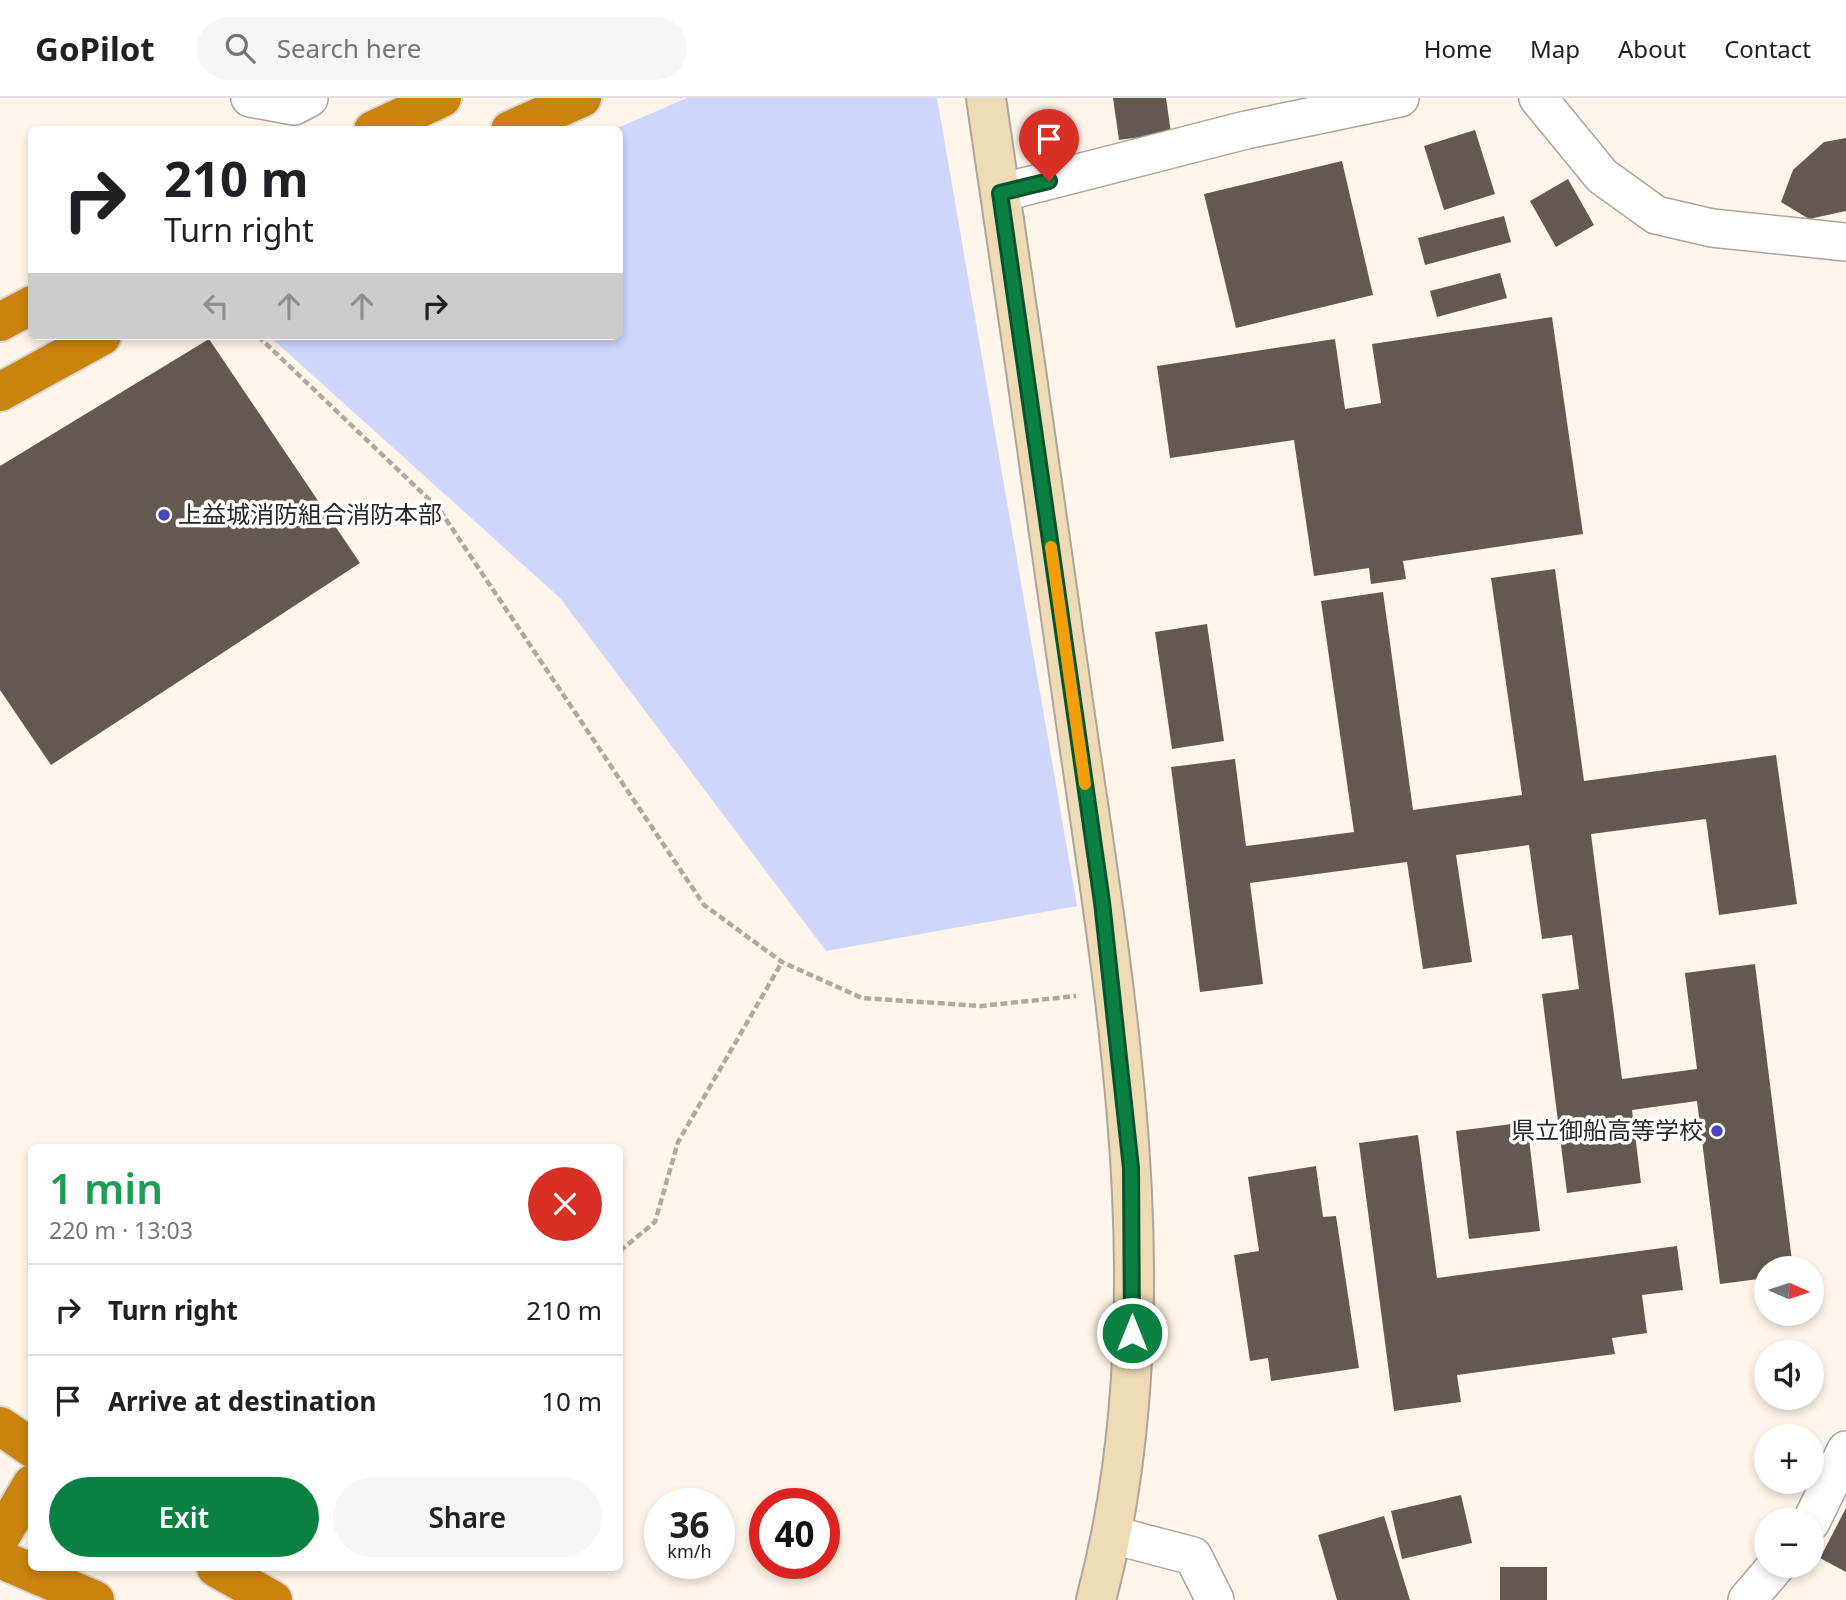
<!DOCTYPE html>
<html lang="en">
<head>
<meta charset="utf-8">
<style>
  body { margin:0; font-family:"Noto Sans","Noto Sans JP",sans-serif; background:#f6f6f6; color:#202124; height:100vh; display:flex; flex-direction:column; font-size:26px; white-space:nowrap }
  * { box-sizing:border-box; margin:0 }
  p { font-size:23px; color:#757577 }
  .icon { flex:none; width:38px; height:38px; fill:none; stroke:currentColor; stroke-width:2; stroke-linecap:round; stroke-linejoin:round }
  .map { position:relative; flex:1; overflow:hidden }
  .side { position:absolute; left:28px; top:1046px; width:595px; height:427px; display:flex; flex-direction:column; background:#fff; border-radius:10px; box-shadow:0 4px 10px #0003 }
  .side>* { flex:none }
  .hud { position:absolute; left:28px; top:28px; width:595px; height:214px; border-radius:10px; box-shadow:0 4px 10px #0003; background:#fff; color:#202124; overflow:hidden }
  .needle { width:46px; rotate:93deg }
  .tools { position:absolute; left:1754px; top:1158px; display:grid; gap:14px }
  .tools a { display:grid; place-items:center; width:70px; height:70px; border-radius:50%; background:#fff; box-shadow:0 4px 10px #0003; font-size:35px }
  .speed { position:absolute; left:644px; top:1390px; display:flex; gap:14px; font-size:35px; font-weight:700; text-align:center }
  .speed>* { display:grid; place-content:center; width:91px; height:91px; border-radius:50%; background:#fff; box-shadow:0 4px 10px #0003; line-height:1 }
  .speed small { font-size:18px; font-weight:400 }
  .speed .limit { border:10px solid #d22; background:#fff; color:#111 }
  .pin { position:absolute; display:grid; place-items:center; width:60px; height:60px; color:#fff; margin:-72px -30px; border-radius:50% 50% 50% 0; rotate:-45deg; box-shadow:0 0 7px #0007 }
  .pin .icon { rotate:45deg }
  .me { position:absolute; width:77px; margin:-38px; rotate:0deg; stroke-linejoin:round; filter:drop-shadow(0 0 5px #0008) }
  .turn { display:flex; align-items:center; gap:24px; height:147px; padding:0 21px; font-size:32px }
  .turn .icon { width:91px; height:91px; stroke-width:2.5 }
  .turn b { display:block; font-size:49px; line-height:60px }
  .lanes { display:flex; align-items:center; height:66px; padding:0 21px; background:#0003; justify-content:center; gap:35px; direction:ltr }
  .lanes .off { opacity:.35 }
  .round { display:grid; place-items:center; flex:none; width:74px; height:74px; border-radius:37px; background:#f6f6f6 }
  .overview { display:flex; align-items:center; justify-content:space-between; height:119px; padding:0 21px }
  h1 { font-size:42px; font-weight:600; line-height:52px; color:#1e9e55 }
  .action { display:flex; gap:14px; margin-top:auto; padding:14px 21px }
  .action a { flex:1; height:80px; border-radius:42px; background:#0b8043; color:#fff; font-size:28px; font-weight:600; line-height:80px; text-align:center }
  .action a+a { background:#f6f6f6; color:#202124 }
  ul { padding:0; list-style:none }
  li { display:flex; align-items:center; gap:21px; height:91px; padding:0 21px; border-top:2px solid #e0e0e0 }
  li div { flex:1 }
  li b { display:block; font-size:26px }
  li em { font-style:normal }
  header { display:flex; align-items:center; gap:42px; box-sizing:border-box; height:98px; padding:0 35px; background:#fff; border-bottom:2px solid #e0e0e0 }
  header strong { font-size:33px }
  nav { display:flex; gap:38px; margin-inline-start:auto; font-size:24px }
  .search { width:490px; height:63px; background:#f6f6f6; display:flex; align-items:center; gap:18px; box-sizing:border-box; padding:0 24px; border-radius:38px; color:#757577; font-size:26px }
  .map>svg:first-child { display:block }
  .green { fill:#ced6fe }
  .building { fill:#625a50 }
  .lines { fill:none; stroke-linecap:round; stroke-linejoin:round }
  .street-casing { stroke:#ada49a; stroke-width:40 }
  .secondary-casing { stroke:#ada49a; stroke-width:42 }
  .highway-casing { stroke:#d8d8d7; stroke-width:42 }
  .path { stroke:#b0a89f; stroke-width:4.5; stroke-dasharray:7 3.5; stroke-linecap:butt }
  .street { stroke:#fff; stroke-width:37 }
  .secondary { stroke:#efdab6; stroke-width:38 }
  .highway { stroke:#ca830c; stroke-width:38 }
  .route-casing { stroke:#07532c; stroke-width:18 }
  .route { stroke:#0b8043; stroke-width:12 }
  .slow { stroke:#f59e0b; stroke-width:12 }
  .poi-dot { fill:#4646bc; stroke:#fff; stroke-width:2.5 }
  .labels { text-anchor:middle; stroke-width:7; stroke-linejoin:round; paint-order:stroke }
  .poi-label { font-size:24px; fill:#292521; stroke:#fff; text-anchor:start }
</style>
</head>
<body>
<header>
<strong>GoPilot</strong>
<div class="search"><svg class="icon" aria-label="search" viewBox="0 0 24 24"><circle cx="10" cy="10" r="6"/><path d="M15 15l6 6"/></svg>Search here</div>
<nav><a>Home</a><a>Map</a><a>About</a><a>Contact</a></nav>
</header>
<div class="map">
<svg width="1846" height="1502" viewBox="0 0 1846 1502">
  <rect width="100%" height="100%" fill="#fff5ea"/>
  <path class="green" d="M 687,0 L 937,0 L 1077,808 L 826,853 L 560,500 L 269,238 L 620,238 L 620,32 L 615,31 Z"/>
  <g class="building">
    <path d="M 1113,0 L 1166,0 L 1171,35 L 1119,42 Z"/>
    <path d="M 1475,32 L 1495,96 L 1444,112 L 1424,48 Z"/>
    <path d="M 1846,40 L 1846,113 L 1809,121 L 1781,104 L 1793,72 L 1824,44 Z"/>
    <path d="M 1342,63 L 1373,197 L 1236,230 L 1204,96 Z"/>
    <path d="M 1568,81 L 1594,127 L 1556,149 L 1530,103 Z"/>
    <path d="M 1504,118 L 1511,144 L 1425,167 L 1418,140 Z"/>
    <path d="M 1500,175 L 1507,200 L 1437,219 L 1430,193 Z"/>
    <path d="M 1552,219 L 1583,436 L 1403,463 L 1406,481 L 1371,486 L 1369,470 L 1314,478 L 1294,342 L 1170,360 L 1157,268 L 1335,241 L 1345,311 L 1381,305 L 1372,246 Z"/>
    <path d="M 209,241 L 360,465 L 51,667 L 0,592 L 0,368 Z"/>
    <path d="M 1555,471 L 1584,683 L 1776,657 L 1797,806 L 1719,817 L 1706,721 L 1591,736 L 1622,981 L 1697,971 L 1685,875 L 1755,866 L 1793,1171 L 1766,1171 L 1766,1180 L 1720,1186 L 1697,1003 L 1632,1012 L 1641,1085 L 1567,1095 L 1542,896 L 1579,891 L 1572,837 L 1542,841 L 1529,747 L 1456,757 L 1472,864 L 1423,871 L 1407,764 L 1250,785 L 1263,886 L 1200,894 L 1171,669 L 1235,661 L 1246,748 L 1354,734 L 1321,503 L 1383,494 L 1413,712 L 1522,697 L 1491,480 Z"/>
    <path d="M 1207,526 L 1224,643 L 1172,651 L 1155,534 Z"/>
    <path d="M 1527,1024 L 1540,1133 L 1469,1141 L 1456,1033 Z"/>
    <path d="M 1418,1037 L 1437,1180 L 1677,1148 L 1683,1192 L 1642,1197 L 1647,1235 L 1612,1240 L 1615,1256 L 1457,1277 L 1461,1304 L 1394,1313 L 1359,1045 Z"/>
    <path d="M 1316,1068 L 1323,1119 L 1336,1118 L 1359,1270 L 1271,1283 L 1268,1260 L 1250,1263 L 1234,1157 L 1259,1153 L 1248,1079 Z"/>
    <path d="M 1461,1397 L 1472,1445 L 1402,1461 L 1391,1413 Z"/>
    <path d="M 1846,1410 L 1846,1474 L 1820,1460 Z"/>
    <path d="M 1384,1418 L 1410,1502 L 1337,1502 L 1318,1437 Z"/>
    <rect x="1500" y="1469" width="47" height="33"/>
  </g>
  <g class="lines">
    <defs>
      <g id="street">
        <path d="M 250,0 L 294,8 L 309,0"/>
        <path d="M 1538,0 L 1602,78 L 1656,117 L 1712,130 L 1846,144"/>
        <path d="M 1000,95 L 1246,32 L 1400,0"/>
        <path d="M 1811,1424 L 1846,1352"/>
        <path d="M 1113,1437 L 1193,1458 L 1215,1502"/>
        <path d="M 1747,1502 L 1776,1468"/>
      </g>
      <path id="secondary" d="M 986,0 C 1017,208 1047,417 1076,625 C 1118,912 1172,1217 1096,1502"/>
      <g id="highway">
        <path d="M 373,32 L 442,0"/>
        <path d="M 510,32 L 582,0"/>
        <path d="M 0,224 L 32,207"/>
        <path d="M 0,294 L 102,238"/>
        <path d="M 0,1328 L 32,1350"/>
        <path d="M 0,1440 L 32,1386"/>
        <path d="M 0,1461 L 95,1502"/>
        <path d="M 216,1470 L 273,1502"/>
      </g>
    </defs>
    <use href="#street" class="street-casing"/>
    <use href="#secondary" class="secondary-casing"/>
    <use href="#highway" class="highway-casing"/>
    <g class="path">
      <path d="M 258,238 L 439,411 L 704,807 L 782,864 L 862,900 L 981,908 L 1076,898"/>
      <path d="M 620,1153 L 655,1124 L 678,1044 L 782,864"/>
    </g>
    <use href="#street" class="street"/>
    <use href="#secondary" class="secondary"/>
    <use href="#highway" class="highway"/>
  </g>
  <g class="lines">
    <defs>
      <path id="route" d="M 1049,83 L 1000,95 L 1102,804 L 1131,1070 L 1132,1235"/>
    </defs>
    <use href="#route" class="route-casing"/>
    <use href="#route" class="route"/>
    <path class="slow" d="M 1051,449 L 1085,686"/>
  </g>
  <g class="poi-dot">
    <circle cx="164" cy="417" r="7"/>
    <circle cx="1717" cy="1033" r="7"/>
  </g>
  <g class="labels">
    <g class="poi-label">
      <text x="178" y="425">上益城消防組合消防本部</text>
      <text x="1703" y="1041" text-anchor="end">県立御船高等学校</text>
    </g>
  </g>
</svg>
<div class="tools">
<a><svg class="needle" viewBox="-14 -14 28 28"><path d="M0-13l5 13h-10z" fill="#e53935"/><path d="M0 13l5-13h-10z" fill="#757577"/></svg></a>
<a><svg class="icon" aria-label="sound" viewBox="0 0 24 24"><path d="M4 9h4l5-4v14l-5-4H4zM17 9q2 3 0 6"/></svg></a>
<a>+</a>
<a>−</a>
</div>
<div class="speed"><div>36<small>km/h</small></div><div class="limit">40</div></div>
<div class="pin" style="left:1049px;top:83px;background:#d93025"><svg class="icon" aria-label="arrive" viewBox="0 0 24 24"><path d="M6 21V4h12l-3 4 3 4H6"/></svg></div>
<svg class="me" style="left:1132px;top:1235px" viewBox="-20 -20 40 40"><circle r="17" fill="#0b8043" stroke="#fff" stroke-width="3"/><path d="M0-11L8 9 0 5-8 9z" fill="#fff"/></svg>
<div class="hud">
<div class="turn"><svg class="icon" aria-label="right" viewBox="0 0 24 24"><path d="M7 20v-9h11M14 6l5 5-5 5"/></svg><div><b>210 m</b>Turn right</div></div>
<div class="lanes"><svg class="icon off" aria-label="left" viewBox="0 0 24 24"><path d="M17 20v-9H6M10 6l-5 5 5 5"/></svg><svg class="icon off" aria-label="ahead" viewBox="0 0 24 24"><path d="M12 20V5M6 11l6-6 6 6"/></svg><svg class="icon off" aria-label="ahead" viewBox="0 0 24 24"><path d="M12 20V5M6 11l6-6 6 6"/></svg><svg class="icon" aria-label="right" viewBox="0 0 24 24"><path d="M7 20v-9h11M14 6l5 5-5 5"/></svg></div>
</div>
<section class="side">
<div class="overview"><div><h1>1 min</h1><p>220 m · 13:03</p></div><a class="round" style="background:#d93025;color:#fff"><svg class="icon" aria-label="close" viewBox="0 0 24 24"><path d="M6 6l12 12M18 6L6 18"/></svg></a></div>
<ul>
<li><svg class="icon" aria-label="right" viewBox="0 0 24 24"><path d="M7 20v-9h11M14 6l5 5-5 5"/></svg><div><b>Turn right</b></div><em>210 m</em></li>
<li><svg class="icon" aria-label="arrive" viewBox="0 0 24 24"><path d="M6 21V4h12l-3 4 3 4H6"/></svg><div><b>Arrive at destination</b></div><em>10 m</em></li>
</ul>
<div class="action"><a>Exit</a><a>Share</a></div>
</section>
</div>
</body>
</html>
